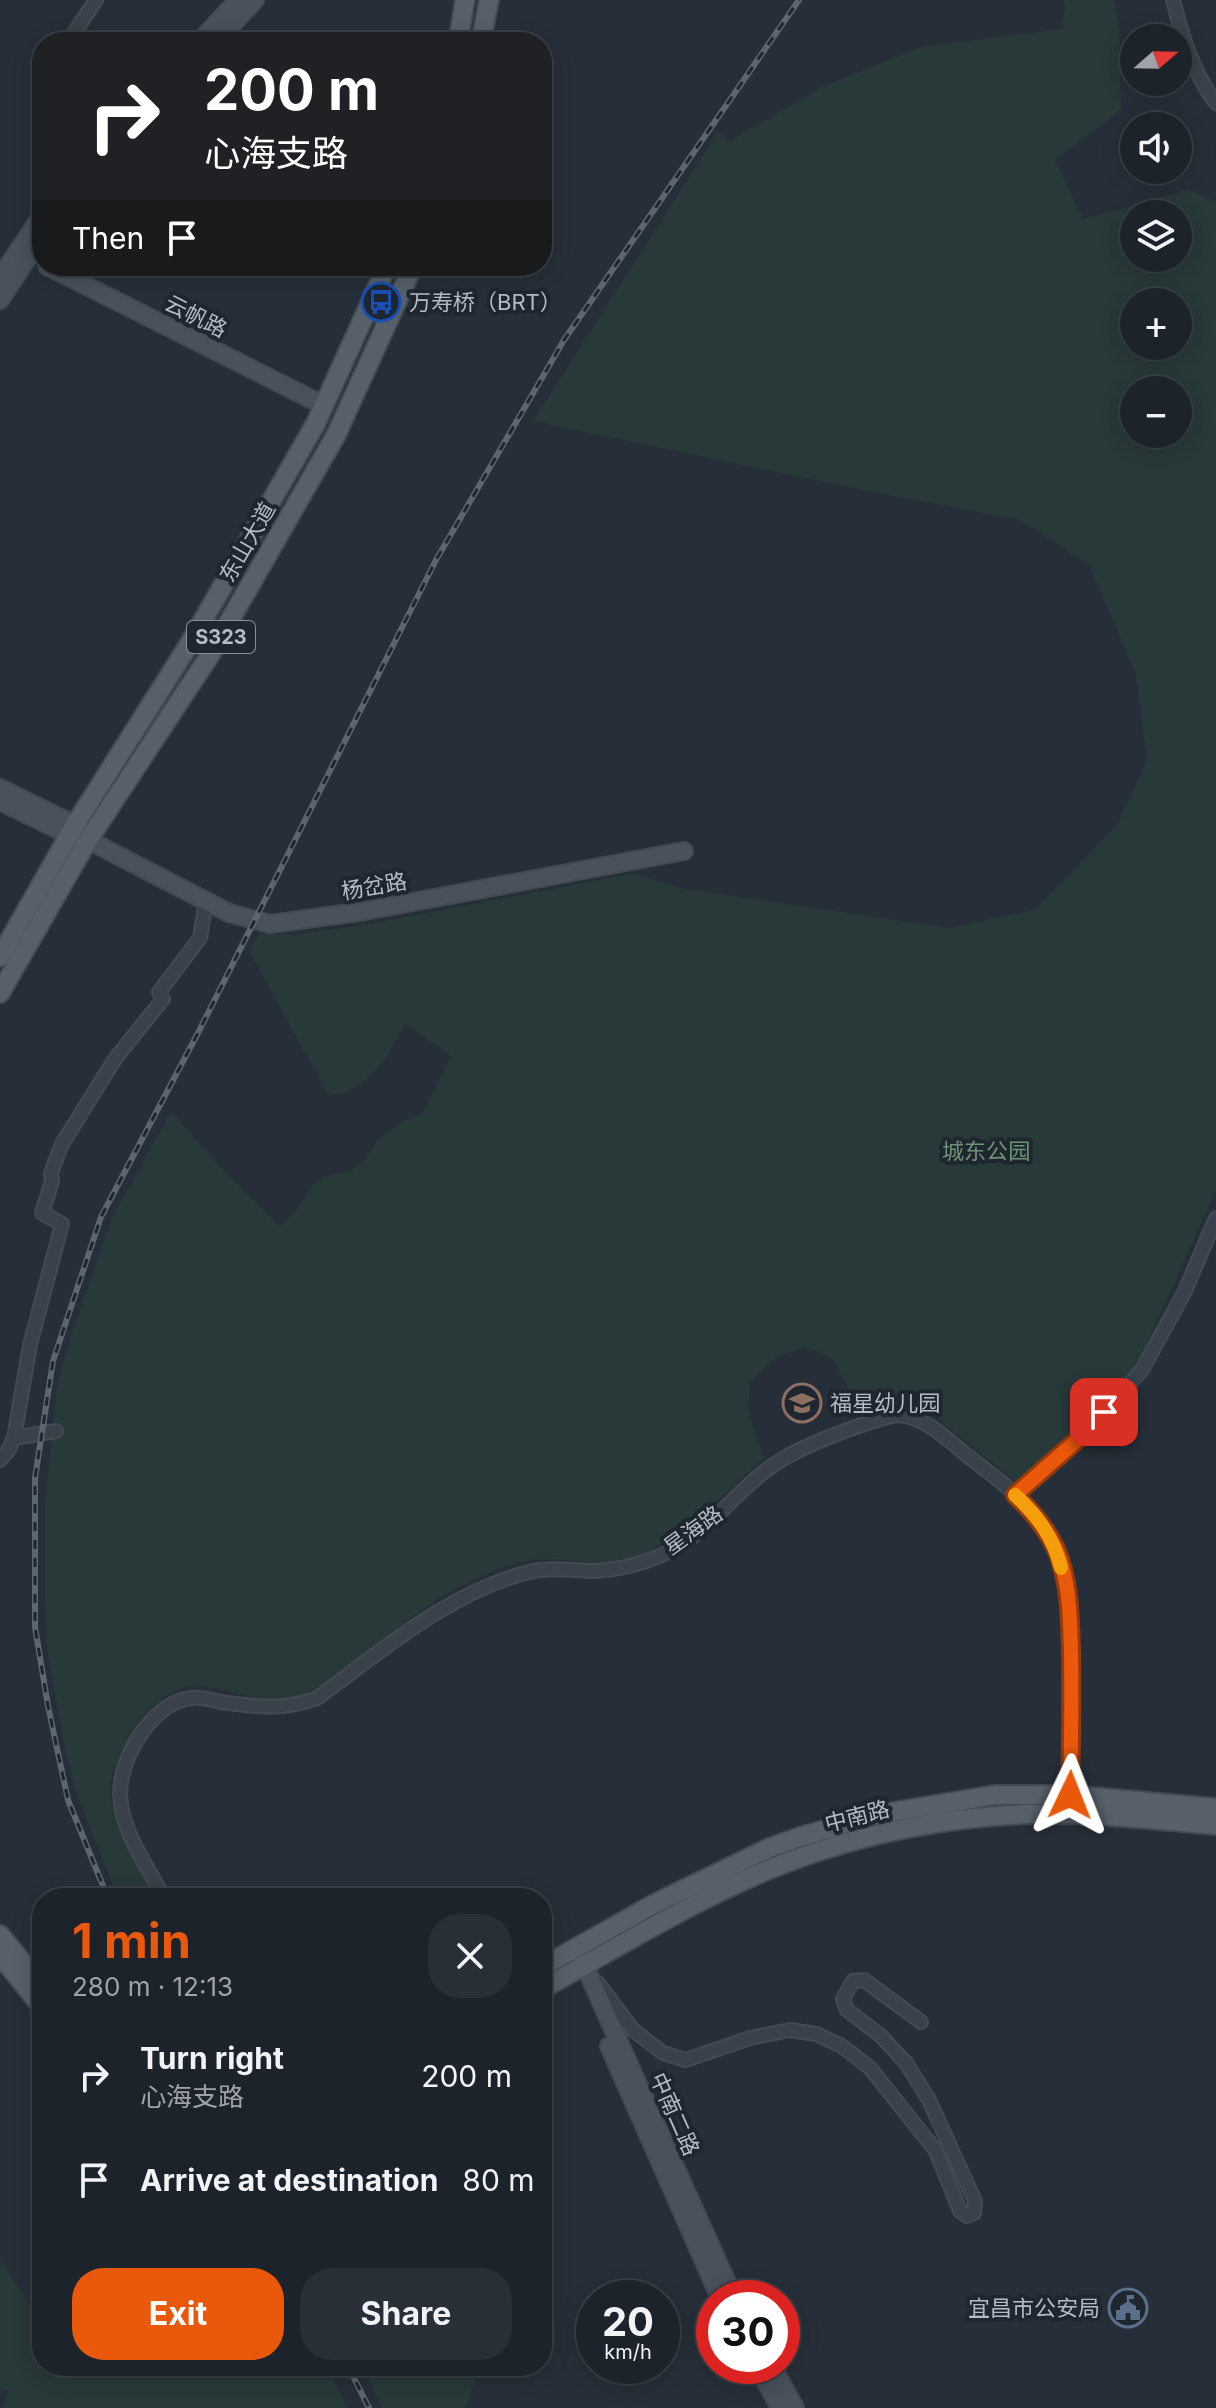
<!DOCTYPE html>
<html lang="en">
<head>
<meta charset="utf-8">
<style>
  body { margin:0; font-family:Inter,"Noto Sans SC",sans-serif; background:#292f37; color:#f1f3f6; height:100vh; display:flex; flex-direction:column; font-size:30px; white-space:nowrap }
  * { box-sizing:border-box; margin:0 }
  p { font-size:26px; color:#a0a4a9 }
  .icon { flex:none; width:44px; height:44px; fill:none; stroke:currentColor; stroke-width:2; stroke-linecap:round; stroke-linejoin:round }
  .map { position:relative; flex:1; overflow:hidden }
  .side { position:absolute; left:32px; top:1888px; width:520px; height:488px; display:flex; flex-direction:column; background:#1c232b; border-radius:32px; box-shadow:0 4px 20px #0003,0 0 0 2px #3a4047 }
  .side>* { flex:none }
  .banner { position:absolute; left:32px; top:32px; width:520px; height:244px; border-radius:32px; box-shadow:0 4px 20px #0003,0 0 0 2px #3a4047; background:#202124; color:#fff; overflow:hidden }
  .needle { width:52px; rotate:70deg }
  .buttons { position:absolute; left:1120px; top:24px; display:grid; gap:16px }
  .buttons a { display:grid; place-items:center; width:72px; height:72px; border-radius:50%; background:#1c232b; box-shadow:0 4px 20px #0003,0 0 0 2px #3a4047; font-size:40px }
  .speed { position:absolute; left:576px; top:2280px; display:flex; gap:16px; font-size:40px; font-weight:700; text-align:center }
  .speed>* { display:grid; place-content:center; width:104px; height:104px; border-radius:50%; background:#1c232b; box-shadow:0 4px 20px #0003,0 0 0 2px #3a4047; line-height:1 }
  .speed small { font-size:20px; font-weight:400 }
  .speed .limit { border:12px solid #d22; background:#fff; color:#111 }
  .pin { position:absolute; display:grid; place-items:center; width:68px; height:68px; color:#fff; margin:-34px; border-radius:16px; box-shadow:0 4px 12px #0006 }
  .me { position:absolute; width:88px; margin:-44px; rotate:2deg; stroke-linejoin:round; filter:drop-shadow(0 0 6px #0008) }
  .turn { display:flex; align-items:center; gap:28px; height:168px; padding:0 40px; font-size:36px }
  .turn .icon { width:104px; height:104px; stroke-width:2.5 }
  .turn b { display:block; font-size:56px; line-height:68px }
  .then { display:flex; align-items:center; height:76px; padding:0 40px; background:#0003; gap:16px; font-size:30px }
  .round { display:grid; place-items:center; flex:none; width:84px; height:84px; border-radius:32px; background:#292f37 }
  .head { display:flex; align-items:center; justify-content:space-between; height:136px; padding:0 40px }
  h1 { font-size:48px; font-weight:700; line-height:60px; color:#ea580c }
  .button { display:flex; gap:16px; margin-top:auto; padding:16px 40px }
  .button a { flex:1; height:92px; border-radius:32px; background:#ea580c; color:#fff; font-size:32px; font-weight:700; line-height:92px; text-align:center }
  .button a+a { background:#292f37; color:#f1f3f6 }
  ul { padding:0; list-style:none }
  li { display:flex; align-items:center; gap:24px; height:104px; padding:0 40px }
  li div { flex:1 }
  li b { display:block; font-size:30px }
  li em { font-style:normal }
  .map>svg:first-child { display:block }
  .green { fill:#28393a; fill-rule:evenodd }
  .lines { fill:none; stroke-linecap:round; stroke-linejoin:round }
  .street-casing { stroke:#424a53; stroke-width:16 }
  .secondary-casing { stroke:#424a53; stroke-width:20 }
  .primary-casing { stroke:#424a53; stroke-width:22 }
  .street { stroke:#39414a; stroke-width:12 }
  .secondary { stroke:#48515c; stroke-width:16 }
  .primary { stroke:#57606a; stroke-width:18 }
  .rail-casing { stroke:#5c6670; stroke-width:6 }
  .rail { stroke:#1e262f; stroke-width:3; stroke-dasharray:9; stroke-linecap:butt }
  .route-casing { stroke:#983908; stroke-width:20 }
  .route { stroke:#ea580c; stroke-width:14 }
  .slow { stroke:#f59e0b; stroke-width:14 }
  .labels { text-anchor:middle; stroke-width:8; stroke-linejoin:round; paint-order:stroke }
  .shield { fill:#1e262f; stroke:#888f98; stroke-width:2 }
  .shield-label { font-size:20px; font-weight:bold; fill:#b5bcc5 }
  .poi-label { font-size:22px; fill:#b5bcc5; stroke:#1e262f; text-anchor:start }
  .street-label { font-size:22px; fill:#b5bcc5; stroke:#1e262f }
  .park-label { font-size:22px; fill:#6f9375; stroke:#1e262f }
</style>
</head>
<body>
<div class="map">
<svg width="1216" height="2408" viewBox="0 0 1216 2408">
  <rect width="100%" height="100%" fill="#262f39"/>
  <g class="green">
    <path d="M 1064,0 L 1114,0 L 1119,27 L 1121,110 L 1055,160 L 1083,219 L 1189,190 L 1216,202 L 1216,1190 L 1138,1364 L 1081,1427 L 1050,1451 L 1016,1482 L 935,1416 L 905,1406 L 861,1414 L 834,1361 L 818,1351 L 804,1347 L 775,1358 L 750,1382 L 748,1411 L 764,1458 C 722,1495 678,1546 622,1561 C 598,1567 557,1556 531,1560 C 511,1563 487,1574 468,1583 C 408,1611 362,1666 302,1695 C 267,1711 225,1683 188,1687 C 170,1689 150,1708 140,1722 C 129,1737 116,1757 112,1775 C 102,1813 140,1866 158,1898 L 118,1898 L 76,1792 L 66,1752 L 47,1649 L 45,1596 L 45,1502 L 58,1380 L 71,1336 L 112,1217 L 171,1112 L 222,1169 L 280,1226 L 298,1208 L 312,1185 L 325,1176 L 349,1172 L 362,1163 L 378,1140 L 395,1126 L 411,1117 L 422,1114 L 451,1056 L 406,1024 C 385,1056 375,1085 336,1095 L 326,1091 L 249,951 L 261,932 L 292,935 L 370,924 L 634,873 L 680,888 L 949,928 L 1034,910 L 1117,826 L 1147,760 L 1136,674 L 1089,565 L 1021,520 L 868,491 L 533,421 L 718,132 L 730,141 L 822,87 L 921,47 L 1062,29 L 1065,8 ZM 1134,214 L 1178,214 L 1178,258 L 1134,258 ZM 1134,302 L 1178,302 L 1178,346 L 1134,346 ZM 1134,390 L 1178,390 L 1178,434 L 1134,434 Z"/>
    <path d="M 0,2259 L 42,2323 L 42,2366 L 146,2366 L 147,2372 L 163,2366 L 326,2366 L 347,2408 L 2,2408 L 8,2391 L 0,2388 Z"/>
    <path d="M 362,2366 L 479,2366 L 466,2408 L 382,2408 Z"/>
  </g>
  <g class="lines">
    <defs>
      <g id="street">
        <path d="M 1173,0 C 1182,36 1193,73 1216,103"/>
        <path d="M 68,42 L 96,0"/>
        <path d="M 14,1438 L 56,1431"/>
        <path d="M 0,1460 L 8,1451 L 14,1438 L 30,1345 L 62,1224 L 42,1213 L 52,1181 L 51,1173 L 62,1144 L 115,1059 L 163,999 L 159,992 L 200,938 L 206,901"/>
        <path d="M 1015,1495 L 1085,1433 L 1142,1370 L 1185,1291 L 1216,1218"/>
        <path d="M 164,1898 C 131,1837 96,1797 143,1731 C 155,1715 170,1700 191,1698 C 201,1697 212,1700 221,1702 C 258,1707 282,1711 317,1698 C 383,1650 449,1592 529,1572 C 548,1567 571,1570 590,1571 C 617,1571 647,1563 672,1550 C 709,1530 735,1493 769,1468 C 799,1446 855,1426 891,1416 C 916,1410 947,1438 964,1453 C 993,1476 1028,1499 1047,1532 C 1069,1569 1069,1613 1071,1655 C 1072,1702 1071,1748 1070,1795"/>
        <path d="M 598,1983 L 633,2030 L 663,2053 L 686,2060 L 750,2038 L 790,2030 L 816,2034 L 842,2046 L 870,2068 L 936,2151 L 960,2211 L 967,2216 L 974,2213 L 975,2201 L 929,2100 L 906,2063 L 881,2036 L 847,2010 L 843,1999 L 853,1981 L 864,1980 L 921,2022"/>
      </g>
      <g id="secondary">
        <path d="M 199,42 L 238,0"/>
        <path d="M 216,42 L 255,0"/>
        <path d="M 47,266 L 325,406"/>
        <path d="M 0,278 L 42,215"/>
        <path d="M 0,300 L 42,236"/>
        <path d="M 0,788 L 75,825 L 81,832"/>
        <path d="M 0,801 L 69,835 L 88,840 L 229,913 L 270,924 L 365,911 L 684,851"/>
        <path d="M 579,1953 L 734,2298"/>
        <path d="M 609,2046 L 720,2298"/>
        <path d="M 757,2366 L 780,2408"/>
        <path d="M 772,2366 L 795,2408"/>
      </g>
      <g id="primary">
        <path d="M 458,42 L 465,0"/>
        <path d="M 481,42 L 489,0"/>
        <path d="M 0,957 L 75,825 L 190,643 L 316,423 L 387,266"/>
        <path d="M 0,993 L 88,840 L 210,655 L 336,435 L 413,266"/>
        <path d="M 0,1935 L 42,1986"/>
        <path d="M 0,1955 L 42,2007"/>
        <path d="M 542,1967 L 654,1904 L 769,1848 L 800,1837 L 875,1815 L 995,1795 L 1070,1795 L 1216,1808"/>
        <path d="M 542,1989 C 622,1945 700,1896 785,1863 C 861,1834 946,1817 1028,1814 C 1091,1812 1154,1820 1216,1825"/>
      </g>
    </defs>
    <use href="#street" class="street-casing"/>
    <use href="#secondary" class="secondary-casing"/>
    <use href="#primary" class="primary-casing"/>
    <use href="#street" class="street"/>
    <use href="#secondary" class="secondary"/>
    <use href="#primary" class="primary"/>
    <defs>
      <g id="rail">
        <path d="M 108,1898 L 68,1800 L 48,1706 L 35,1627 L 35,1478 L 53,1361 L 101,1217 L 199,1031 L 436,560 L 564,340 L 799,0"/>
        <path d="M 348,2366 L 369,2408"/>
      </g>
    </defs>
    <use href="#rail" class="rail-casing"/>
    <use href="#rail" class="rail"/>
  </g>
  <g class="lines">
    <defs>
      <path id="route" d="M 1070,1795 C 1071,1747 1072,1700 1071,1652 C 1070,1618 1070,1581 1056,1549 C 1046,1527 1032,1511 1015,1495 L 1085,1433 L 1104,1412"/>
    </defs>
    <use href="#route" class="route-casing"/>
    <use href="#route" class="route"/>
    <path class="slow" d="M 1015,1495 C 1038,1516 1053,1537 1061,1568"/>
  </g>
  <defs>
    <symbol id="bus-ring" viewBox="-11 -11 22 22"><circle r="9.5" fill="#1e262f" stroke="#1a4fb4" stroke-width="1.5"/><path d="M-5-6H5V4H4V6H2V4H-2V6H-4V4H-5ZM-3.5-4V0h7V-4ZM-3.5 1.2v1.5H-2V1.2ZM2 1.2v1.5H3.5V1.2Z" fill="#1a4fb4"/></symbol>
    <symbol id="school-ring" viewBox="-11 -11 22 22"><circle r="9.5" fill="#1e262f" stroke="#8d6e63" stroke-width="1.5"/><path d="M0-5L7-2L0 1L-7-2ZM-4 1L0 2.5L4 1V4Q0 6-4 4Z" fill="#8d6e63"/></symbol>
    <symbol id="civic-ring" viewBox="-11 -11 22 22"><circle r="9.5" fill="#1e262f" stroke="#5c6f8a" stroke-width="1.5"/><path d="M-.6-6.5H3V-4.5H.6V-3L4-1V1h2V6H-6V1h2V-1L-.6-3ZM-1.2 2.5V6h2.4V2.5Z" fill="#5c6f8a"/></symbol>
  </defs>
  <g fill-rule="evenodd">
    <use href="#bus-ring" x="359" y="280" width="44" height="44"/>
    <use href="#school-ring" x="780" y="1381" width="44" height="44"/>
    <use href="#civic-ring" x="1106" y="2286" width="44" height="44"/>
  </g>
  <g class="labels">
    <rect class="shield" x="187" y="621" width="68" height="32" rx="6"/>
    <g class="shield-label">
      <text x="221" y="644">S323</text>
    </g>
    <g class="poi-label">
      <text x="409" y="310">万寿桥（BRT）</text>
      <text x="830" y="1411">福星幼儿园</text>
      <text x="1100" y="2316" text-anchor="end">宜昌市公安局</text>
    </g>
    <g class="street-label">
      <text transform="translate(196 316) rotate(27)" y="8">云帆路</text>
      <text transform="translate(247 542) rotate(-60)" y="8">东山大道</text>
      <text transform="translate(374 886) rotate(-10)" y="8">杨岔路</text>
      <text transform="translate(693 1530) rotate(-36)" y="8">星海路</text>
      <text transform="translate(857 1816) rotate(-14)" y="8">中南路</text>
      <text transform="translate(675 2114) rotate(66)" y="8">中南二路</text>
    </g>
    <g class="park-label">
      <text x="986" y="1159">城东公园</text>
    </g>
  </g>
</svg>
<div class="buttons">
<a><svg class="needle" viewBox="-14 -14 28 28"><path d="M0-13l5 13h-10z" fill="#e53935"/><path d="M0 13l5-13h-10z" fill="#a0a4a9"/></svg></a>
<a><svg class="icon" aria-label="sound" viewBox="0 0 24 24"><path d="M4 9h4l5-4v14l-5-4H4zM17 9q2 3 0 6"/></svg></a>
<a><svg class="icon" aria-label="layers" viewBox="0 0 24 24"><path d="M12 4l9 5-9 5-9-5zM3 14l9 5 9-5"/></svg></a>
<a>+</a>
<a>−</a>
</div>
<div class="speed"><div>20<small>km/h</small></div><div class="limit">30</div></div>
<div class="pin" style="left:1104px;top:1412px;background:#d93025"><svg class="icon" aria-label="arrive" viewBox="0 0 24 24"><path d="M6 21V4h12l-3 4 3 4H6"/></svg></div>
<svg class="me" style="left:1070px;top:1795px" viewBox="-20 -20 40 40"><path d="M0-17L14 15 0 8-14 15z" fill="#ea580c" stroke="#fff" stroke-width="4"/></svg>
<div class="banner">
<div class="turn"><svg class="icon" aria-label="right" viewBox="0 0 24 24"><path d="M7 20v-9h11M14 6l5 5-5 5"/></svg><div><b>200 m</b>心海支路</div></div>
<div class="then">Then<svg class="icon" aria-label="arrive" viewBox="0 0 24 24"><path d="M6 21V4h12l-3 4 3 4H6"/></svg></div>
</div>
<section class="side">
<div class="head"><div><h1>1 min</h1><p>280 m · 12:13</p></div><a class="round"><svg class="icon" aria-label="close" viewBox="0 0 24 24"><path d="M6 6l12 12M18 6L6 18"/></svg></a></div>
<ul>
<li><svg class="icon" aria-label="right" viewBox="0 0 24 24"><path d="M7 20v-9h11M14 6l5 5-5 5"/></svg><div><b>Turn right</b><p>心海支路</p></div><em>200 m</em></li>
<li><svg class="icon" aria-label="arrive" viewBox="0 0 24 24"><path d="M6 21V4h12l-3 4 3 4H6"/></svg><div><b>Arrive at destination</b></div><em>80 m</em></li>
</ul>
<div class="button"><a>Exit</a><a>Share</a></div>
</section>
</div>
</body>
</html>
